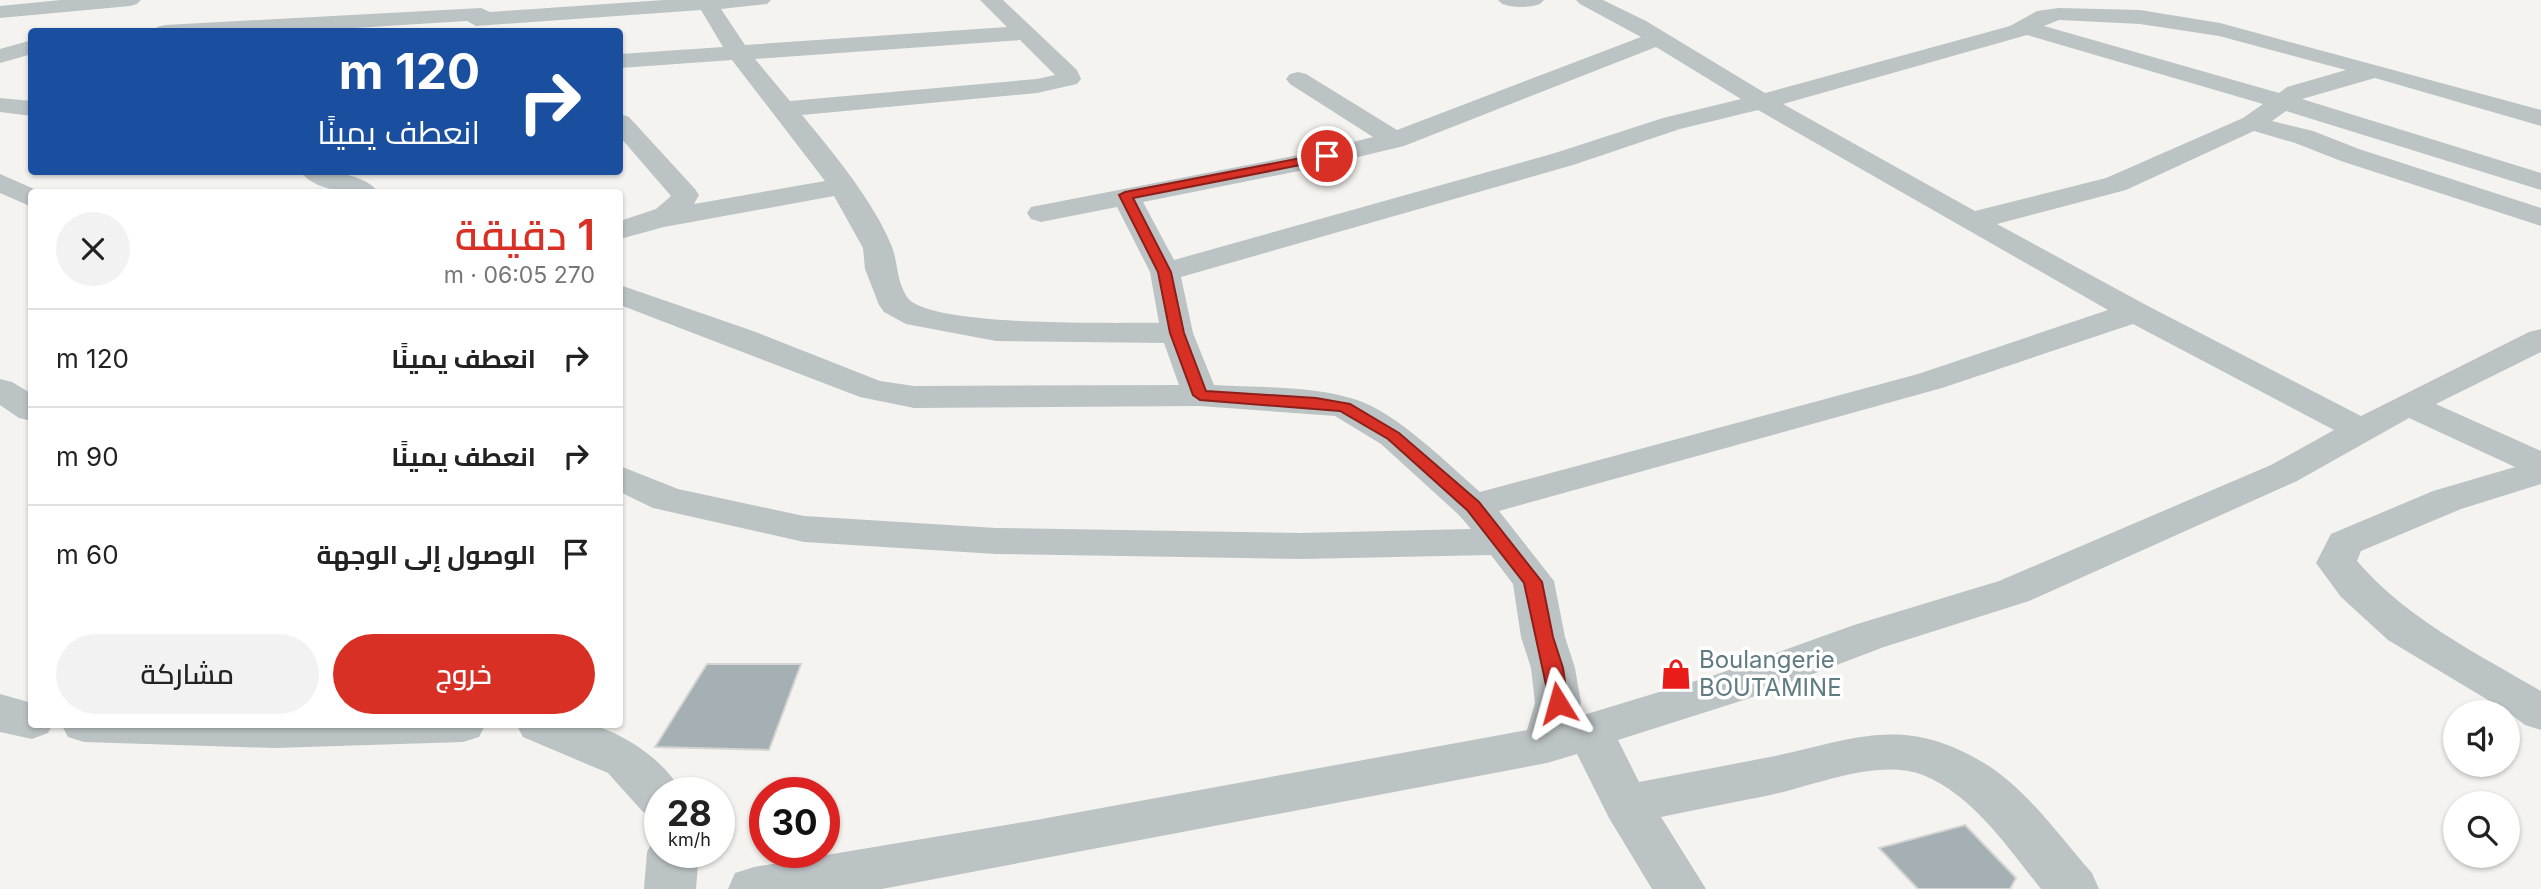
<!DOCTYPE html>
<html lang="ar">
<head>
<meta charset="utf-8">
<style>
  body { margin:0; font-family:Inter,Cairo,sans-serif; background:#f2f2f2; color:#222; direction:rtl; height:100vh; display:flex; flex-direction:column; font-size:26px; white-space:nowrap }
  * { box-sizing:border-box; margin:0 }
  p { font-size:23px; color:#767676 }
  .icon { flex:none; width:38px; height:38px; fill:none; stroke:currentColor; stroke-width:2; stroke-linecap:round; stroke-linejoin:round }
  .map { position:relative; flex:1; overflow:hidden; direction:ltr }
  .details { position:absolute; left:28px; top:189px; width:595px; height:539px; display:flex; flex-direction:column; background:#fff; border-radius:7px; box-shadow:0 2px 5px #0004; direction:rtl }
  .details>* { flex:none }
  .banner { position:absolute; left:28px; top:28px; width:595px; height:147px; border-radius:7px; box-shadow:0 2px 5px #0004; direction:rtl; background:#1a4fa0; color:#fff; overflow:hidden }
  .fabs { position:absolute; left:2443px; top:700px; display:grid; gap:14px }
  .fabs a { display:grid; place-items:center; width:77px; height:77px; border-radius:50%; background:#fff; box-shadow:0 2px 5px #0004; font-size:35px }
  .speed { position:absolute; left:644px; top:777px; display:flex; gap:14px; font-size:35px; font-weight:700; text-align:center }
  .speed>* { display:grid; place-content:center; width:91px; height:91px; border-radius:50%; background:#fff; box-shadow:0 2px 5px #0004; line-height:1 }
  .speed small { font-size:18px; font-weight:400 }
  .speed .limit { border:10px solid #d22; background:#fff; color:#111 }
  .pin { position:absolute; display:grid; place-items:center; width:60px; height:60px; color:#fff; margin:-30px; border:4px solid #fff; border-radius:50%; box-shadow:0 2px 7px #0007 }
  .me { position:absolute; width:77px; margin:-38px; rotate:352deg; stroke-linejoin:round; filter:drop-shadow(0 0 5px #0008) }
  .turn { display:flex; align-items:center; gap:24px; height:147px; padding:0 28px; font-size:32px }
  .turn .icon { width:91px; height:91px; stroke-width:2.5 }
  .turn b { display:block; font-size:49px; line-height:60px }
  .round { display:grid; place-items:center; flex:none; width:74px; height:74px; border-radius:37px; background:#f2f2f2 }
  .head { display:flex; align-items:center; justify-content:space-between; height:119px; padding:0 28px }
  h1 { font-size:42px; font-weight:600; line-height:52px; color:#d93025 }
  .cta { display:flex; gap:14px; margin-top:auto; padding:14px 28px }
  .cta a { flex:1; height:80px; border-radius:42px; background:#d93025; color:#fff; font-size:28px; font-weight:600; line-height:80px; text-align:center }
  .cta a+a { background:#f2f2f2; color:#222 }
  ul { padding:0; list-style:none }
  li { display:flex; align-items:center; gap:21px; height:98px; padding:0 28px; border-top:2px solid #e0e0e0 }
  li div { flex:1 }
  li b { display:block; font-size:26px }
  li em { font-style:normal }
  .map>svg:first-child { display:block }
  .building { fill:#a4b0b3; stroke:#d5d4d2; stroke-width:2 }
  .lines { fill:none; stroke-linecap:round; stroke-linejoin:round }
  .minor { fill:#bcc3c5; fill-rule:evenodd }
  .route { fill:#d93025; stroke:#8d1f18; stroke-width:2 }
  .labels { text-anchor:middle; stroke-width:7; stroke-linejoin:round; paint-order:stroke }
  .near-poi-label { font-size:24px; fill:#617b82; stroke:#fff; text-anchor:start }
</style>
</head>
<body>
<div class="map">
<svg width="2541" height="889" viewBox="0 0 2541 889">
  <rect width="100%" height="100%" fill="#f4f3ef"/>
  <g class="building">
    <path d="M 707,664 L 801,664 L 769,750 L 655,747 Z"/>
    <path d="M 1965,825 L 2016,878 L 2010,889 L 1918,889 L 1879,848 Z"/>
  </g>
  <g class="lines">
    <g class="minor">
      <path d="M 61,0 L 141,0 L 137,4 L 130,6 L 0,18 L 0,6 Z"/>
      <path d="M 664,0 L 771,0 L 767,4 L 721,9 L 745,45 L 1007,27 L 980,0 L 1003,0 L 1077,70 L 1081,79 L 1077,84 L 1037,93 L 802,115 C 832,151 875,203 892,247 C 898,262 896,280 907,297 C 928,328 1118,322 1159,323 L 1150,272 L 1117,207 L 1041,222 L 1031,219 L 1027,213 L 1031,207 L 1304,154 L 1373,137 L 1290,84 L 1286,79 L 1290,74 L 1298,72 L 1306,74 L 1397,130 L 1641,37 L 1580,4 L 1576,0 L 1603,0 L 1646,21 L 1765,93 L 2010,26 L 2037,11 L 2059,8 L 2140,10 L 2220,23 L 2541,110 L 2541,126 L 2375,78 L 2302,99 L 2541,173 L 2541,190 L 2286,111 L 2272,121 L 2313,131 L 2359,149 L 2541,208 L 2541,226 L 2341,161 L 2295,143 L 2254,131 L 2126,190 L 1997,224 L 2146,305 L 2361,416 L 2529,332 L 2541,329 L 2541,352 L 2436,404 L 2541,451 L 2541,484 L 2461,509 L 2361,551 L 2357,561 C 2407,619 2476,653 2541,691 L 2541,730 L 2525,725 L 2508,712 L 2388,640 L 2341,597 L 2316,563 L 2331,534 L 2433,491 L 2515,467 L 2409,418 L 2297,481 L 2029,601 L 1884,647 L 1747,699 L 1618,740 L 1639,782 C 1684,773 1730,765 1775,756 C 1857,738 1905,715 1984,763 C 2027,789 2059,836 2092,873 L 2099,889 L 2041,889 C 2008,848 1974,796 1923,775 C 1879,758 1816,785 1771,795 C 1735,802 1698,809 1661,817 L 1706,889 L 1652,889 L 1609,818 L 1577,754 L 1547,763 L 882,889 L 728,889 L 735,873 L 754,867 L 1036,820 L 1527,730 L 1535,703 L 1531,668 L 1521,637 L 1513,584 L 1491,555 L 1301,559 L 996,554 L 804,542 L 653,508 L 620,492 L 620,466 L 678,489 L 804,516 L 996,528 L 1301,533 L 1471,529 L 1459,515 L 1381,444 L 1335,416 L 1200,406 L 914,408 L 860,397 L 620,305 L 620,285 L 753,331 L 880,381 L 914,386 L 1179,385 L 1164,343 L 996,341 L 906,324 L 884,312 L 879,305 L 865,269 L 863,248 L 834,196 L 664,227 L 620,239 L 620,221 L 656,209 L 671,196 L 620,137 L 620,114 L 629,117 L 695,189 L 699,195 L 694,204 L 825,181 L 732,60 L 620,68 L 620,54 L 723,47 L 701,10 L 476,26 L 467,21 L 290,32 L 154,32 L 157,27 L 165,25 L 481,8 L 490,12 ZM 2059,20 L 2140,24 L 2219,36 L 2346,70 L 2287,87 L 2279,93 L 2044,26 ZM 2027,35 L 2263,104 L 2243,118 L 2106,178 L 1975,211 L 1783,104 ZM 1020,40 L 1055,75 L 1037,79 L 790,101 L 755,59 ZM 1656,47 L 1741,99 L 1663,118 L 1555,153 L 1174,260 L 1143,202 L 1304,170 L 1404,146 ZM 1758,110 L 2108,310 L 1918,374 L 1480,492 C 1447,463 1395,411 1354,399 C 1310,385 1259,388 1214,385 L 1193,333 L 1181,277 L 1573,165 L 1680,129 ZM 2133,324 L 2334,430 L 2271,465 L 1999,581 L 1854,625 L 1715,675 L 1577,717 L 1581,703 L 1575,668 L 1565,637 L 1554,581 L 1499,511 L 1942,388 Z"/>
      <path d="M 1498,0 L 1544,0 L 1540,4 C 1528,8 1514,8 1502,4 Z"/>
      <path d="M 32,40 L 32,54 L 0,63 L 0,49 Z"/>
      <path d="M 0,98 L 32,101 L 32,116 L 0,112 Z"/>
      <path d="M 301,172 C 323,170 364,172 378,192 C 356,194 315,192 301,172 Z"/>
      <path d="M 0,174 L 41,192 L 32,192 L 32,207 L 0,193 Z"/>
      <path d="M 0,379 L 12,382 L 32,394 L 32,421 L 19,418 L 0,405 Z"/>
      <path d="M 0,694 L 32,703 L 32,724 L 53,724 L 48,733 L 32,739 L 0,732 Z"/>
      <path d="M 61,724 L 486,724 L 479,737 L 463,742 L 274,748 L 84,742 L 68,737 Z"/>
      <path d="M 516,724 C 538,724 565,720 587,724 C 622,731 666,761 682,793 L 660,793 L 660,818 L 643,812 L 608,773 L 523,737 Z"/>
      <path d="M 660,835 L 660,852 L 699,852 L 696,889 L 644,889 L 647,852 L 655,837 Z"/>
    </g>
  </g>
  <path class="route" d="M 1327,153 L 1331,154 L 1331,159 L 1133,198 L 1171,272 L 1184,333 L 1206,391 L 1316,398 L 1350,404 L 1399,433 L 1479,502 L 1542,582 L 1553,637 L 1563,668 L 1568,703 L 1565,708 L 1558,710 L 1551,708 L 1524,583 L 1467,510 L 1388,439 L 1340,411 L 1200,400 L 1193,395 L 1170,333 L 1158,272 L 1119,195 L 1125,192 Z"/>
  <defs>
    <symbol id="shop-bare" viewBox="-9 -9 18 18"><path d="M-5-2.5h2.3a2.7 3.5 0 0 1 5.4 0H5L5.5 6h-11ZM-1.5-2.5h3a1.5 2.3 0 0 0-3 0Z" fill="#ea1c1a" stroke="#fff" stroke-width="2.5" paint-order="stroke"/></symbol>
  </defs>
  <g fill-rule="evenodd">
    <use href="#shop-bare" x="1654" y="652" width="44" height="44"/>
  </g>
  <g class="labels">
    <g class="near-poi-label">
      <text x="1699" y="668">Boulangerie<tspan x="1699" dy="28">BOUTAMINE</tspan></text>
    </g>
  </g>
</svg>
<div class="fabs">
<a><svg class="icon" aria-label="sound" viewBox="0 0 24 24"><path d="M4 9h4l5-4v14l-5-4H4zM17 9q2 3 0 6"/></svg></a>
<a><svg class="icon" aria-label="search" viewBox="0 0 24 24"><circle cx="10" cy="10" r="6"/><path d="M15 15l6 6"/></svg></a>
</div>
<div class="speed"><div>28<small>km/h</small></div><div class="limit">30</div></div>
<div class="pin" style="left:1327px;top:156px;background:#d93025"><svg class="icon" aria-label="arrive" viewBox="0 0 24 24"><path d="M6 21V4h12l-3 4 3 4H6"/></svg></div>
<svg class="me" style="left:1558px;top:703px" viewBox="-20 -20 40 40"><path d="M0-17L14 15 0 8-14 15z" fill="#d93025" stroke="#fff" stroke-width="4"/></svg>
<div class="banner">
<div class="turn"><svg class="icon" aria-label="right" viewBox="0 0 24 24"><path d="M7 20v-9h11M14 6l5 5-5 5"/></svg><div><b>120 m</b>انعطف يمينًا</div></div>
</div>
<section class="details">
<div class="head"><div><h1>1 دقيقة</h1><p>270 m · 06:05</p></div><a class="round"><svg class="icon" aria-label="close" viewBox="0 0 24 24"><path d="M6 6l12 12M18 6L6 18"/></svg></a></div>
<ul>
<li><svg class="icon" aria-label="right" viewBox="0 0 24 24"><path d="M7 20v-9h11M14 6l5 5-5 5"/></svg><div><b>انعطف يمينًا</b></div><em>120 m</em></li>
<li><svg class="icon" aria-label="right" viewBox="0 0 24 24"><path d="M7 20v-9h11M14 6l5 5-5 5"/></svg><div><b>انعطف يمينًا</b></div><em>90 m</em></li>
<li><svg class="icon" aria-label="arrive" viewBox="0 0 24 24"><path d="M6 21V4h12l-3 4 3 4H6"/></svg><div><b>الوصول إلى الوجهة</b></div><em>60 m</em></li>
</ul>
<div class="cta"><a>خروج</a><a>مشاركة</a></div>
</section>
</div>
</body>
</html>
